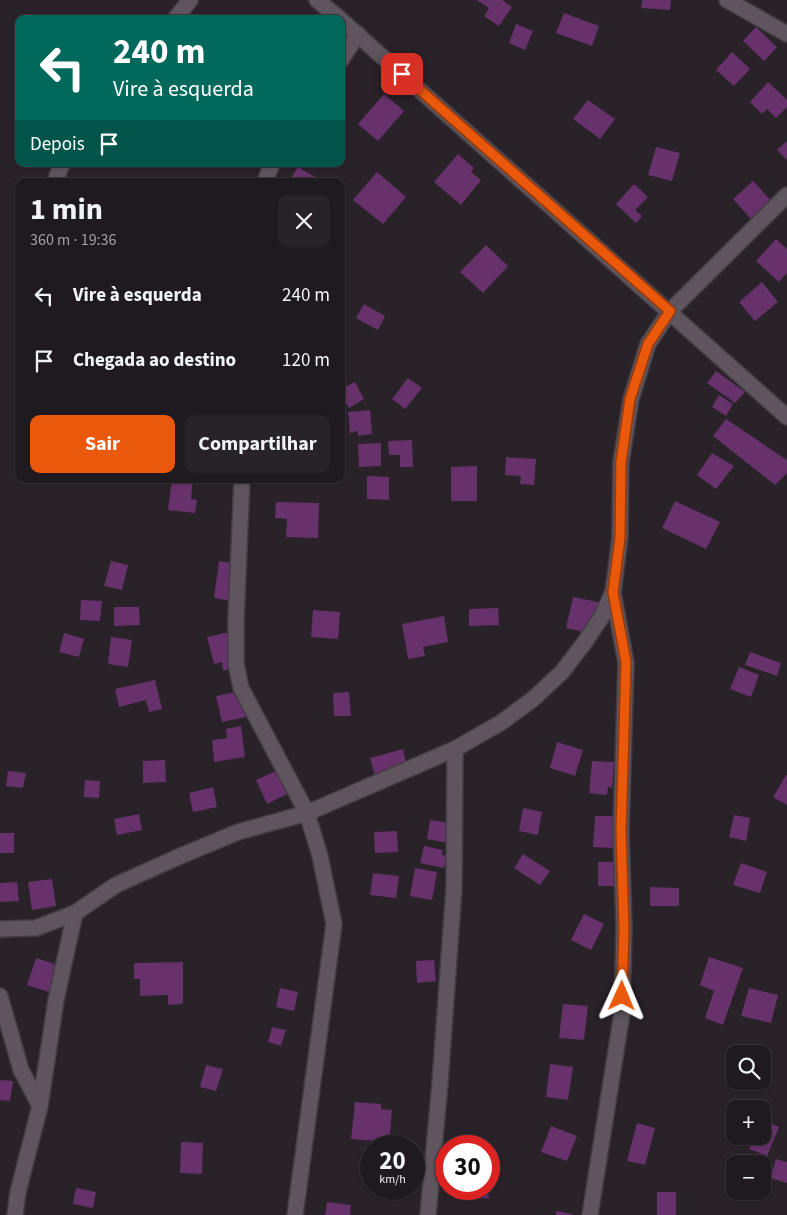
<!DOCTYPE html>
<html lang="pt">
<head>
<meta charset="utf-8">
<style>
  body { margin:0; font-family:"Source Sans 3",sans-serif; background:#272328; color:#f1f3f6; height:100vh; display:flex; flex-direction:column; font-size:19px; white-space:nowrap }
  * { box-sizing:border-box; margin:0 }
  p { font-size:16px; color:#a1a1a4 }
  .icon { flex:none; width:28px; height:28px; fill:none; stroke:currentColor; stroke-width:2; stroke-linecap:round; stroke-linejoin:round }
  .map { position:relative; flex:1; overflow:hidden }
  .side { position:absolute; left:15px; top:178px; width:330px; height:305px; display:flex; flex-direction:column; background:#1f1a1f; border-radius:10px; box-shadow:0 1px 4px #0004,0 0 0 1px #3c383d }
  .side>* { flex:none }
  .banner { position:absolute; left:15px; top:15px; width:330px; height:152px; border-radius:10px; box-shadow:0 1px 4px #0004,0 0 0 1px #3c383d; background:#00695c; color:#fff; overflow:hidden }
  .tools { position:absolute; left:726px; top:1045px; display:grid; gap:10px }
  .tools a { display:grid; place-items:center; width:45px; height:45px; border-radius:10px; background:#1f1a1f; box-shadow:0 1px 4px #0004,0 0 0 1px #3c383d; font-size:25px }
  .speed { position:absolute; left:360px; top:1135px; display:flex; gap:10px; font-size:25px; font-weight:700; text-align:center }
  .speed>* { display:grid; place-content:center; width:65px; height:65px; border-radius:50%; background:#1f1a1f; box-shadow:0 1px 4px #0004,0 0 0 1px #3c383d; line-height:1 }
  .speed small { font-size:12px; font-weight:400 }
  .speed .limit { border:8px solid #d22; background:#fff; color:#111 }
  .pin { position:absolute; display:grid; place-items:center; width:42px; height:42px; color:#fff; margin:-21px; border-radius:10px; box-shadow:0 2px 8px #0006 }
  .me { position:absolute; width:55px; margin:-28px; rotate:1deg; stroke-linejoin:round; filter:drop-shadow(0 0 4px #0008) }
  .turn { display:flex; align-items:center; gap:18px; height:105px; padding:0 15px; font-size:22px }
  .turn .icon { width:65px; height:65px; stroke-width:2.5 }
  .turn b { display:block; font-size:35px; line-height:42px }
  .then { display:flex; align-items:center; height:48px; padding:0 15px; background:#0003; gap:10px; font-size:19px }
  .round { display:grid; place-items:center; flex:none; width:52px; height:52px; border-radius:10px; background:#272328 }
  .head { display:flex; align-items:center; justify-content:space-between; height:85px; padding:0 15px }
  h1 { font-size:30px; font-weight:700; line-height:38px }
  .primary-button { display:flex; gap:10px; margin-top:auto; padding:10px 15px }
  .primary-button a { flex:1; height:58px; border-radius:10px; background:#ea580c; color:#fff; font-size:20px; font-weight:700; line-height:58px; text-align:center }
  .primary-button a+a { background:#272328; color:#f1f3f6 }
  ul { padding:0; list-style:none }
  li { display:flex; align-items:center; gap:15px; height:65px; padding:0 15px }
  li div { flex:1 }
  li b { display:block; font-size:19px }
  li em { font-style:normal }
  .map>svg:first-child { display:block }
  .building { fill:#67316b }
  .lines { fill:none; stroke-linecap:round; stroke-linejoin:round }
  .minor-casing { stroke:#433d43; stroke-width:18 }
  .minor { stroke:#5e555e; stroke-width:15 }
  .route-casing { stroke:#983908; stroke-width:12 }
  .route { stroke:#ea580c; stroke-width:9 }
</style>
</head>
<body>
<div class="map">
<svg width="787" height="1215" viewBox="0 0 787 1215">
  <rect width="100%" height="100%" fill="#292229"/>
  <g class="building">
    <path d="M 477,0 L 502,0 L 512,7 L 499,26 L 484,16 L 489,8 Z"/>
    <path d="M 642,0 L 671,0 L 670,10 L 641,8 Z"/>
    <path d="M 564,13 L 599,26 L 592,46 L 556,33 Z"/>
    <path d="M 516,24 L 533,31 L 525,50 L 509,43 Z"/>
    <path d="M 756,27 L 777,47 L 764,61 L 743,41 Z"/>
    <path d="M 732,52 L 750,69 L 734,86 L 716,70 Z"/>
    <path d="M 768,82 L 787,100 L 787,107 L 776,118 L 767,109 L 762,114 L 750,102 Z"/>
    <path d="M 384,94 L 404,111 L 378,141 L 358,124 Z"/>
    <path d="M 588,100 L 615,119 L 600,139 L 573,119 Z"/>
    <path d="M 787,141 L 787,160 L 777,150 Z"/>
    <path d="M 656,147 L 680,153 L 672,181 L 648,175 Z"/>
    <path d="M 458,154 L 474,168 L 471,172 L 481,180 L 461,205 L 434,182 Z"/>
    <path d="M 298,167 L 322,181 L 289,181 Z"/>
    <path d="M 377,172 L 406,197 L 383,224 L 353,200 Z"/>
    <path d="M 753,181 L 773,203 L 753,221 L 733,199 Z"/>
    <path d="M 634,184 L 648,197 L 635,210 L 642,216 L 636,223 L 616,204 Z"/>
    <path d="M 776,239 L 787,249 L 787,273 L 779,282 L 756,261 Z"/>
    <path d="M 486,245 L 508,266 L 483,293 L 460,272 Z"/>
    <path d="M 762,282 L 778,302 L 755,321 L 739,302 Z"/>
    <path d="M 364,304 L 385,316 L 378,330 L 356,318 Z"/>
    <path d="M 716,371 L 745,392 L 735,403 L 707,383 Z"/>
    <path d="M 408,378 L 422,388 L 405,409 L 392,399 Z"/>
    <path d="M 355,382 L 364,399 L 349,408 L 341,394 L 341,389 Z"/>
    <path d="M 719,395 L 733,404 L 726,416 L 712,407 Z"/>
    <path d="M 370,410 L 372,434 L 358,436 L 358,431 L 350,433 L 348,412 Z"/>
    <path d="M 726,419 L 787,460 L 787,473 L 775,485 L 713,436 Z"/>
    <path d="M 412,440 L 413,467 L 400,467 L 400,455 L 389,455 L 388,441 Z"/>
    <path d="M 381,443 L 381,466 L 359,467 L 358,444 Z"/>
    <path d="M 712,453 L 734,466 L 716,489 L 697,475 Z"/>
    <path d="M 506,457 L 536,459 L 534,485 L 520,484 L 521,476 L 505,475 Z"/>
    <path d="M 477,466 L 477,501 L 451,501 L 451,467 Z"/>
    <path d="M 367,476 L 389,477 L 389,500 L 367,499 Z"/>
    <path d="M 172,479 L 193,479 L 191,499 L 197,500 L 195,513 L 168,510 Z"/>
    <path d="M 675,501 L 720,522 L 706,549 L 662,528 Z"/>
    <path d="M 276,502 L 319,503 L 318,538 L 286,537 L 287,519 L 275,518 Z"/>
    <path d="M 111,561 L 128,565 L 122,590 L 104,586 Z"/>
    <path d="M 219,561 L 244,565 L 239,602 L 214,598 Z"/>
    <path d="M 573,597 L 603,603 L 597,635 L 566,628 Z"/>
    <path d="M 81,600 L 102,601 L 100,621 L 80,620 Z"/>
    <path d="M 114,607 L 139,607 L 140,625 L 114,626 Z"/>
    <path d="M 498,608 L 499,625 L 469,626 L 469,609 Z"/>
    <path d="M 313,610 L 340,612 L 338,639 L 311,637 Z"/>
    <path d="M 444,616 L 448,642 L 423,647 L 425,656 L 408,659 L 402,624 Z"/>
    <path d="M 229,632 L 237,667 L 223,671 L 222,662 L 214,664 L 207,637 Z"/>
    <path d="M 64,633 L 84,639 L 79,657 L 59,652 Z"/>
    <path d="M 111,637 L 132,640 L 128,667 L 108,664 Z"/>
    <path d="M 750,652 L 781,663 L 777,676 L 745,665 Z"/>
    <path d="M 739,667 L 759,675 L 751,697 L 730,689 Z"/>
    <path d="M 155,680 L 162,709 L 149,712 L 146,700 L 119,707 L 115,689 Z"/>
    <path d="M 241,691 L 246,717 L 222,722 L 216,696 Z"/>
    <path d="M 349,692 L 351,716 L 334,716 L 333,693 Z"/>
    <path d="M 241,726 L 245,757 L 214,762 L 212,740 L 227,738 L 226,729 Z"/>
    <path d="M 557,742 L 583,750 L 575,776 L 550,768 Z"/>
    <path d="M 403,749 L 408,770 L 376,779 L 370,758 Z"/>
    <path d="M 165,760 L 166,782 L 143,783 L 143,761 Z"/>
    <path d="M 592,761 L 614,762 L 612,788 L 608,787 L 607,795 L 589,793 Z"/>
    <path d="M 278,770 L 289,793 L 267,804 L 256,780 Z"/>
    <path d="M 8,771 L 26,773 L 23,788 L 6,786 Z"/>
    <path d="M 786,775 L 787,775 L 787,805 L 773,797 Z"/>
    <path d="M 85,780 L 100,781 L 99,798 L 84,797 Z"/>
    <path d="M 213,787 L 217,807 L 193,812 L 189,793 Z"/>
    <path d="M 523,808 L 542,812 L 538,835 L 519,831 Z"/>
    <path d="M 139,814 L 142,830 L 117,835 L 114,819 Z"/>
    <path d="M 734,815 L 750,818 L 746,841 L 729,837 Z"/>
    <path d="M 595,816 L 617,816 L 615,848 L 593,847 Z"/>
    <path d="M 430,820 L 452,823 L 449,843 L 427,839 Z"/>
    <path d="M 397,831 L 398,852 L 375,853 L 374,832 Z"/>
    <rect x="0" y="833" width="14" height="20"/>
    <path d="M 424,846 L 443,850 L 442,855 L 447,856 L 444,868 L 420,863 Z"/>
    <path d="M 523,854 L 550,871 L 540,885 L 514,868 Z"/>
    <rect x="598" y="862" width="19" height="24"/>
    <path d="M 741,863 L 767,872 L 760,893 L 733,885 Z"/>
    <path d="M 415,868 L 437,872 L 432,900 L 410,896 Z"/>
    <path d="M 373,873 L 399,876 L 396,898 L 370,895 Z"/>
    <path d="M 52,879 L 56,906 L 32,910 L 28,882 Z"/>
    <path d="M 17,882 L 19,901 L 0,902 L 0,883 Z"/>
    <path d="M 650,887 L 679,888 L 679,906 L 650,906 Z"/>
    <path d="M 584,914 L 604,924 L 591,950 L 571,940 Z"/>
    <path d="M 709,957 L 743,968 L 723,1025 L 705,1018 L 714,991 L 700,985 Z"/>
    <path d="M 36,958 L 58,965 L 49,992 L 27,985 Z"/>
    <path d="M 434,960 L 436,981 L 417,983 L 416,961 Z"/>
    <path d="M 183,962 L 183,1004 L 168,1005 L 168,995 L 140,996 L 140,979 L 134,979 L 134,963 Z"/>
    <path d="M 280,988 L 298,992 L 294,1011 L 276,1007 Z"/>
    <path d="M 749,988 L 778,995 L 771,1023 L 741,1016 Z"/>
    <path d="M 563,1004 L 588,1006 L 584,1040 L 559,1038 Z"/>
    <path d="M 272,1027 L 286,1030 L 281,1046 L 268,1042 Z"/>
    <path d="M 550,1064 L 573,1067 L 568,1100 L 546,1097 Z"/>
    <path d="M 206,1065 L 223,1069 L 216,1091 L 200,1087 Z"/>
    <path d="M 0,1080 L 13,1081 L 10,1101 L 0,1100 Z"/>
    <path d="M 355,1102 L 381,1104 L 381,1109 L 392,1110 L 389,1142 L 351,1139 Z"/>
    <path d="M 762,1120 L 779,1127 L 767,1156 L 749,1149 L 754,1136 L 762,1136 Z"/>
    <path d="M 637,1123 L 655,1128 L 645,1165 L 627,1161 Z"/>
    <path d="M 551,1126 L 577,1136 L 567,1161 L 541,1152 Z"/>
    <path d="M 181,1142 L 203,1143 L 202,1174 L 180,1173 Z"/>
    <path d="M 776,1159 L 787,1162 L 787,1183 L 770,1178 Z"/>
    <path d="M 76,1188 L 96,1192 L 93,1208 L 73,1204 Z"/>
    <path d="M 460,1189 L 488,1189 L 489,1198 L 461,1200 Z"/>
    <rect x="657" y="1192" width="19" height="23"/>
    <path d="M 327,1202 L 351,1205 L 350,1215 L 325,1215 Z"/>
    <path d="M 556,1211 L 572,1214 L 572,1215 L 556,1215 Z"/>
  </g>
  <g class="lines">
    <defs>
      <g id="minor">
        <path d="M 317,0 L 340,19"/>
        <path d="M 727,0 L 787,34"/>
        <path d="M 175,19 L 190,0"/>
        <path d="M 341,20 L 787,417"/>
        <path d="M 341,60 L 358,34"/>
        <path d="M 55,181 L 62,164"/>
        <path d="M 265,181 L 272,164"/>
        <path d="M 242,479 L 236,620 L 236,664 L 241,688 L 307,813 L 320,856 L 334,924 L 295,1215"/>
        <path d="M 0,929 L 36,928 L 75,913 L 116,885 L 178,857 L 238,832 L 307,813 L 455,749 L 502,722 L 533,699 L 562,672 L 585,642 L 601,618 L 613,592 L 620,538 L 621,462 L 631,399 L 648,344 L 670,311 L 787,195"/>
        <path d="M 0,996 L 21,1070 L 40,1106"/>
        <path d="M 15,1215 L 18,1192 L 40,1106 L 56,1000 L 75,913"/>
        <path d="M 428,1215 L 440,1083 L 454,888 L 455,749"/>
        <path d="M 590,1215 L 622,1013 L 624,927 L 621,831 L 626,663 L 613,592"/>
      </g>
    </defs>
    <use href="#minor" class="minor-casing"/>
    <use href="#minor" class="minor"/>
  </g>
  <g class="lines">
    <defs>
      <path id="route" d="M 402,74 L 670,311 L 648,344 L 630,399 L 621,462 L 620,538 L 613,592 L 626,662 L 621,831 L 624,928 L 622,996"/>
    </defs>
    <use href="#route" class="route-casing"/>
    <use href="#route" class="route"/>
  </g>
</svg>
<div class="tools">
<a><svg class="icon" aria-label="search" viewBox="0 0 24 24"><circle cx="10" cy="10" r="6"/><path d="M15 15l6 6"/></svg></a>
<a>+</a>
<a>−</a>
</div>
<div class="speed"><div>20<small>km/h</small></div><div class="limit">30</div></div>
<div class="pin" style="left:402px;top:74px;background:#d93025"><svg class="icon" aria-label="arrive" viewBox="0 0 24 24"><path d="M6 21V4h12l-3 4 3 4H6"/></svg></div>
<svg class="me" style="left:622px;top:996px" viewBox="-20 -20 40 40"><path d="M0-17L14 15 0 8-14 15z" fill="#ea580c" stroke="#fff" stroke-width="4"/></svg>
<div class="banner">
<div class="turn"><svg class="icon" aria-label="left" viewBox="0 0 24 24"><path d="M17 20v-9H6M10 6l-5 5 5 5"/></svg><div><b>240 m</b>Vire à esquerda</div></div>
<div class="then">Depois<svg class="icon" aria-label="arrive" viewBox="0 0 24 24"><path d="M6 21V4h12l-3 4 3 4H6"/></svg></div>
</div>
<section class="side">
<div class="head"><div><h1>1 min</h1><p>360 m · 19:36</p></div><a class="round"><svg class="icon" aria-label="close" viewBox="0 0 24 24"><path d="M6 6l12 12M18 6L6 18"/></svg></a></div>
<ul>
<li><svg class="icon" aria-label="left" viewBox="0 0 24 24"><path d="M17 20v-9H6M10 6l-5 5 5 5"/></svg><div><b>Vire à esquerda</b></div><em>240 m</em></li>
<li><svg class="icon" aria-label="arrive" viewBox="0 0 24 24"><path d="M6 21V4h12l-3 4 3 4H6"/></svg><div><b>Chegada ao destino</b></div><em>120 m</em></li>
</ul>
<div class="primary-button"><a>Sair</a><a>Compartilhar</a></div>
</section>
</div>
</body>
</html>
